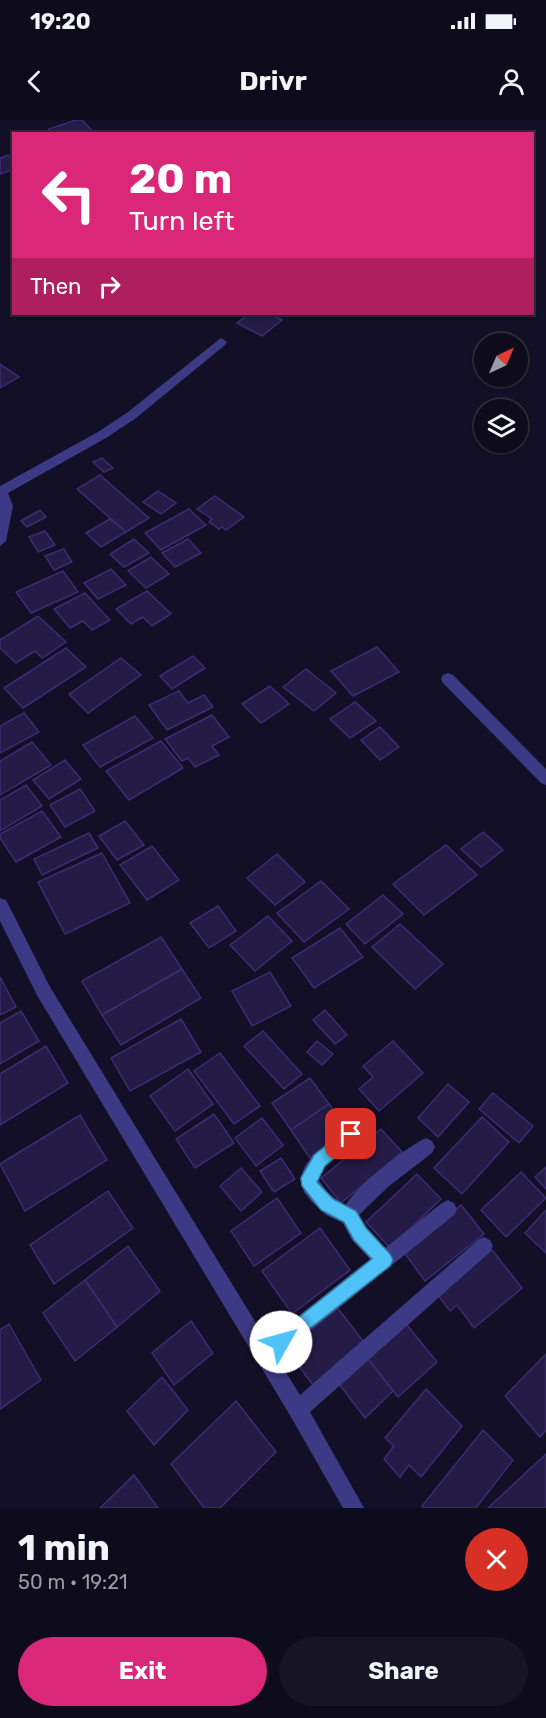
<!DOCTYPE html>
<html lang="en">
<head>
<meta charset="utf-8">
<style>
  body { margin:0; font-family:Rubik,sans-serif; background:#171425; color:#f1f3f6; height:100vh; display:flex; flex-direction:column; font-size:22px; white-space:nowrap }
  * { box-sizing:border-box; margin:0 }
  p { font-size:20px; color:#9b9ba3 }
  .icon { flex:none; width:33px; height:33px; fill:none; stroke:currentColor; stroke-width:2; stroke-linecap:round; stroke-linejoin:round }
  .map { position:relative; height:1388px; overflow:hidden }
  .panel { display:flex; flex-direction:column; background:#0e0b1c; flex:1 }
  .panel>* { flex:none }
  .top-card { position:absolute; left:12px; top:12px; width:522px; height:183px; border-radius:0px; box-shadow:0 2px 4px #0004,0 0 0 2px #2e2b3b; background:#db2777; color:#fff; overflow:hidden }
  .needle { width:39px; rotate:44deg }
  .buttons { position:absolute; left:474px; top:213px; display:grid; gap:12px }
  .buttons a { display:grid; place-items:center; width:54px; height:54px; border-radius:50%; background:#0e0b1c; box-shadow:0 2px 4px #0004,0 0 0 2px #2e2b3b; font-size:30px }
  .pin { position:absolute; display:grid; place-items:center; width:51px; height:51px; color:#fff; margin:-26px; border-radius:12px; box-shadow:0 3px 9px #0006 }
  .me { position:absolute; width:66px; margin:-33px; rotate:52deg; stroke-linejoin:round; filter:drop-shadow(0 0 4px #0008) }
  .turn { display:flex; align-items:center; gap:21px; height:126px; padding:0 18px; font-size:27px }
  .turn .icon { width:78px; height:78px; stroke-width:2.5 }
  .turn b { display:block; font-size:42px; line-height:51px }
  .then { display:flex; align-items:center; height:57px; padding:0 18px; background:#0003; gap:12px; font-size:22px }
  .round { display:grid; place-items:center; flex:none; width:63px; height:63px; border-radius:32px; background:#171425 }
  .headline { display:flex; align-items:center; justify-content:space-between; height:102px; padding:0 18px }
  h1 { font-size:36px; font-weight:700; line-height:45px }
  .button { display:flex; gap:12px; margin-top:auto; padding:12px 18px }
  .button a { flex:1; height:69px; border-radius:36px; background:#db2777; color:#fff; font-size:24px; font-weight:700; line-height:69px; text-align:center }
  .button a+a { background:#171425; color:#f1f3f6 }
  .status { display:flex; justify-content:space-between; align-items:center; height:42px; padding:0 30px; background:#0e0b1c; direction:ltr }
  .status svg { height:16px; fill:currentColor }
  header { display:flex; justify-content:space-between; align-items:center; height:78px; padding:0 18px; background:#0e0b1c; font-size:27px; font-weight:700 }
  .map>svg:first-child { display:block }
  .building { fill:#241b47; stroke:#3b2d73; stroke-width:1.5 }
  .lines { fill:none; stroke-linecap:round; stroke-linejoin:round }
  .street { fill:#3d3a85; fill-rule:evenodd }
  .route { fill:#4fc3f7; stroke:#337fa1; stroke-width:1.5 }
</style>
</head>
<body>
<div class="status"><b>19:20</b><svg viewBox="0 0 49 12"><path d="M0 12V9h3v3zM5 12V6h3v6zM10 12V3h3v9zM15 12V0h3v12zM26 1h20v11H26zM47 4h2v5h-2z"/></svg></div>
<header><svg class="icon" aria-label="back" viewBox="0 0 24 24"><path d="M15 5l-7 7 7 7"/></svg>Drivr<svg class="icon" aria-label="person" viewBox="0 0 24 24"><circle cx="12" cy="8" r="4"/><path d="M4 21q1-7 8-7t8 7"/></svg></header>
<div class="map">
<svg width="546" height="1388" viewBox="0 0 546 1388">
  <rect width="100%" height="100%" fill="#130f26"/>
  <g class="building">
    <path d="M 76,0 L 82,0 L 95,14 L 53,14 L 49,9 Z"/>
    <path d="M 8,35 L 14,41 L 14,49 L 0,54 L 0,38 Z"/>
    <path d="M 249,194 L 270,194 L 282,200 L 262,216 L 237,203 Z"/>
    <path d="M 0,244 L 19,257 L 0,268 Z"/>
    <path d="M 102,338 L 113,348 L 104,352 L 93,342 Z"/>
    <path d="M 100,355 L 149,398 L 126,412 L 77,369 Z"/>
    <path d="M 158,371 L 176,383 L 161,394 L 143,382 Z"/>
    <path d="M 215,376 L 244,397 L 226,410 L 222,407 L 219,409 L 209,402 L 212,399 L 197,389 Z"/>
    <path d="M 189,389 L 206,405 L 161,430 L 145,413 Z"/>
    <path d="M 40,390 L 46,397 L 27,407 L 21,401 Z"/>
    <path d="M 110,399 L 126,412 L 101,427 L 86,413 Z"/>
    <path d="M 45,411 L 55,425 L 38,432 L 29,417 Z"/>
    <path d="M 134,419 L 149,433 L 124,447 L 110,434 Z"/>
    <path d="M 188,419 L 201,433 L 175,447 L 162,433 Z"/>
    <path d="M 64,429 L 72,442 L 54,450 L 45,436 Z"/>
    <path d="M 151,437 L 169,454 L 146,468 L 128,451 Z"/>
    <path d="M 111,449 L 126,465 L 98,479 L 84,463 Z"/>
    <path d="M 63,451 L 78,472 L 31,493 L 16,472 Z"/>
    <path d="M 147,471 L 171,494 L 152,506 L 143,497 L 131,504 L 116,489 Z"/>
    <path d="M 85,473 L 110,500 L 92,510 L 83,501 L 70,508 L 54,489 Z"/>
    <path d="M 38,496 L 66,522 L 42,538 L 35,531 L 16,543 L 0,528 L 0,520 Z"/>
    <path d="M 377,527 L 399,552 L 353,576 L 331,551 Z"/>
    <path d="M 66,528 L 86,547 L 23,588 L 4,568 Z"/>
    <path d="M 193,536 L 205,548 L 172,569 L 160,556 Z"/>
    <path d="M 121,538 L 141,555 L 88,593 L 69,574 Z"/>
    <path d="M 306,549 L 336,573 L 314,591 L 283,567 Z"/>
    <path d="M 270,566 L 289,584 L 261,603 L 242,584 Z"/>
    <path d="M 179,571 L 188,583 L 204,575 L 213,587 L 167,610 L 149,585 Z"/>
    <path d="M 355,582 L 376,601 L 350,618 L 330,599 Z"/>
    <path d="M 24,593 L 39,612 L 0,633 L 0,606 Z"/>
    <path d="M 212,595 L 229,617 L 212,626 L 219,635 L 195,647 L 188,638 L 182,641 L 165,619 Z"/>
    <path d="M 135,596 L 153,618 L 100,647 L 83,625 Z"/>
    <path d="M 380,607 L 399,627 L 380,640 L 361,620 Z"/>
    <path d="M 161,621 L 183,648 L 129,680 L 106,651 Z"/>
    <path d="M 32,622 L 51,645 L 0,675 L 0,641 Z"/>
    <path d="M 65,640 L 81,659 L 49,679 L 33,660 Z"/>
    <path d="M 26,665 L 42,686 L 0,711 L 0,680 Z"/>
    <path d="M 80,669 L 95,691 L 65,707 L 50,685 Z"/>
    <path d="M 42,691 L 61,717 L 16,742 L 0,718 L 0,714 Z"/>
    <path d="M 125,701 L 144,725 L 117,740 L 99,716 Z"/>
    <path d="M 483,712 L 503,730 L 481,747 L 461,729 Z"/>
    <path d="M 89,713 L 98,728 L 42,755 L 34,739 Z"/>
    <path d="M 446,725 L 477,755 L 424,795 L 393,764 Z"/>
    <path d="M 152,726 L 179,760 L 147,780 L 120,745 Z"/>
    <path d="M 102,733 L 130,783 L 65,814 L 38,762 Z"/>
    <path d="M 277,734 L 305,762 L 275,785 L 247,758 Z"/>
    <path d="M 321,761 L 349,789 L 304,822 L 277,793 Z"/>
    <path d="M 383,775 L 403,794 L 365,824 L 346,804 Z"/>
    <path d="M 218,786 L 236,811 L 209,828 L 190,803 Z"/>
    <path d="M 268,796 L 292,821 L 255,851 L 230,825 Z"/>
    <path d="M 400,804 L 443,844 L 415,869 L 372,827 Z"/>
    <path d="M 340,808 L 363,837 L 314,868 L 292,838 Z"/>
    <path d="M 161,817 L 182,849 L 102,895 L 82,861 Z"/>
    <path d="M 182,849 L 201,878 L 121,925 L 102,895 Z"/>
    <path d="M 270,852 L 291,886 L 252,906 L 232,871 Z"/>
    <path d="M 0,857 L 16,887 L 0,895 Z"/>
    <path d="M 325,890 L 347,915 L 335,924 L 313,900 Z"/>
    <path d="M 21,891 L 39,921 L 0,944 L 0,903 Z"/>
    <path d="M 181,899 L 201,932 L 130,971 L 111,938 Z"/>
    <path d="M 263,911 L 302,954 L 284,969 L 244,926 Z"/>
    <path d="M 317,921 L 333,934 L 322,945 L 307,932 Z"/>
    <path d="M 393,921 L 423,953 L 379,991 L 359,969 L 373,957 L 363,946 Z"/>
    <path d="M 46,926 L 68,963 L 0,1005 L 0,954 Z"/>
    <path d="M 220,933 L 260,986 L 234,1004 L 194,951 Z"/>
    <path d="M 188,949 L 213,984 L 175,1011 L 150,976 Z"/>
    <path d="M 310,958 L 329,984 L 291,1010 L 272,983 Z"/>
    <path d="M 448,964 L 469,982 L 438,1017 L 418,998 Z"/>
    <path d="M 493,973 L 533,1006 L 519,1023 L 479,989 Z"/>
    <path d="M 329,984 L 349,1012 L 310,1038 L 291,1010 Z"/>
    <path d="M 214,994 L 234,1023 L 195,1048 L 176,1019 Z"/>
    <path d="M 80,995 L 107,1040 L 25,1091 L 0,1044 Z"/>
    <path d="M 482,997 L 509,1022 L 462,1074 L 434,1048 Z"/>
    <path d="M 262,998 L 283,1025 L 256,1046 L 235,1018 Z"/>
    <path d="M 381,1009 L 402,1032 L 341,1083 L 321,1058 Z"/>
    <path d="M 281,1038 L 295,1059 L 274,1072 L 260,1051 Z"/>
    <path d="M 546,1047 L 546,1069 L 535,1057 Z"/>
    <path d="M 241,1048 L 262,1072 L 241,1091 L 220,1066 Z"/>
    <path d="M 521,1052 L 546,1078 L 506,1117 L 481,1090 Z"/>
    <path d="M 417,1054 L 441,1079 L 390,1128 L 366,1102 Z"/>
    <path d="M 108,1071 L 133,1108 L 54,1164 L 30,1125 Z"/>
    <path d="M 277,1078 L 301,1113 L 254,1146 L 231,1111 Z"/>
    <path d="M 461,1085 L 484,1114 L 425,1161 L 403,1131 Z"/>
    <path d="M 546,1090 L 546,1133 L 525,1113 Z"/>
    <path d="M 320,1108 L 350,1150 L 292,1194 L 262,1151 Z"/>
    <path d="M 128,1126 L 160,1171 L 117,1207 L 85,1160 Z"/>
    <path d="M 492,1130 L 522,1168 L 474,1208 L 457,1185 L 450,1191 L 437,1174 Z"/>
    <path d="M 85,1160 L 117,1207 L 75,1241 L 43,1193 Z"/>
    <path d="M 336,1186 L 363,1221 L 313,1265 L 286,1229 Z"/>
    <path d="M 191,1201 L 213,1233 L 174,1265 L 152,1233 Z"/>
    <path d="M 9,1204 L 41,1260 L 0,1289 L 0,1210 Z"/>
    <path d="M 406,1204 L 437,1242 L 398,1277 L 368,1239 Z"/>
    <path d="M 546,1234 L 546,1310 L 540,1317 L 505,1276 Z"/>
    <path d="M 368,1239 L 393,1271 L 365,1298 L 340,1265 Z"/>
    <path d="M 162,1257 L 188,1290 L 154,1325 L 127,1291 Z"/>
    <path d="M 426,1269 L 462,1306 L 421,1357 L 409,1345 L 400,1357 L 384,1339 L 394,1326 L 385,1318 Z"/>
    <path d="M 236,1281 L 276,1332 L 220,1388 L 204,1388 L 171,1344 Z"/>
    <path d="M 483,1310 L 513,1340 L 476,1388 L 424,1388 L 422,1386 Z"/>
    <path d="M 546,1334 L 546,1388 L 488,1388 Z"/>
    <path d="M 134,1355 L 158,1388 L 100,1388 Z"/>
  </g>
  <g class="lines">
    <g class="street">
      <path d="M 221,218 L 227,222 L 225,225 L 136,298 L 106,318 L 8,373 L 13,386 L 6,421 L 0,426 L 0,366 L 98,312 L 128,292 Z"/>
      <path d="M 448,553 L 453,555 L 546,649 L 546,665 L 541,663 L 443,563 L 441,559 L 443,555 Z"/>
      <path d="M 0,778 L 6,780 L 50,867 L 267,1221 L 370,1139 L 352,1120 L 343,1103 L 326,1095 L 312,1082 L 304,1072 L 300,1059 L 305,1046 L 314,1034 L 345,1008 L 351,1005 L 357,1008 L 360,1014 L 357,1020 L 326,1046 L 318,1059 L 328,1073 L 345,1086 C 355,1067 406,1027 426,1018 L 432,1021 L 435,1027 L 432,1033 L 389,1066 L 359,1095 L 360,1100 L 385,1128 L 442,1083 L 448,1080 L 454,1083 L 457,1089 L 454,1095 L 277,1238 L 300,1275 L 478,1120 L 484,1117 L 490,1120 L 493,1126 L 490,1132 L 310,1292 L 364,1388 L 343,1388 L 291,1297 L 38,877 L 0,801 Z"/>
    </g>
  </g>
  <path class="route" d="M 351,1006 L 357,1008 L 359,1014 L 357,1019 L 325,1046 L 317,1062 L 333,1079 L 356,1091 L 366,1108 L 390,1134 L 393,1140 L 390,1146 L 281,1231 L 275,1228 L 272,1222 L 275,1216 L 372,1139 L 354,1120 L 344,1102 L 321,1090 L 302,1066 L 301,1058 L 314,1035 Z"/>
</svg>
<div class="buttons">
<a><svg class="needle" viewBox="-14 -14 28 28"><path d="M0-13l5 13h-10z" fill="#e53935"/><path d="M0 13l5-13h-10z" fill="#9b9ba3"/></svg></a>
<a><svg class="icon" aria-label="layers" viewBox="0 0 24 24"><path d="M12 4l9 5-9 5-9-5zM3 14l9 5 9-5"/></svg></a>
</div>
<div class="pin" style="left:351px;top:1014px;background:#d93025"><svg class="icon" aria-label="arrive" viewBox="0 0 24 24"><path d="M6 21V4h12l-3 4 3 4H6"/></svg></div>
<svg class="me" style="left:281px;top:1222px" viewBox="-20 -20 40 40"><circle r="19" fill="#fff"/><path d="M0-13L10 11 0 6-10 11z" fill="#4fc3f7"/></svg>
<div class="top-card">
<div class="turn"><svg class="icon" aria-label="left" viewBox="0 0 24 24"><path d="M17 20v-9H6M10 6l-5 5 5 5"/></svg><div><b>20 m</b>Turn left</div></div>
<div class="then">Then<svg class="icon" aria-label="right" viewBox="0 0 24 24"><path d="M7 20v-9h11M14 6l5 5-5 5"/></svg></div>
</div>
</div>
<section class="panel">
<div class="headline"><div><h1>1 min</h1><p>50 m · 19:21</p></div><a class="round" style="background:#d93025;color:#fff"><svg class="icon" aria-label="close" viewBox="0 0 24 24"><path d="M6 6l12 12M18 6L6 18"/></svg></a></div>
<div class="button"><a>Exit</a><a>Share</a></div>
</section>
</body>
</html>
